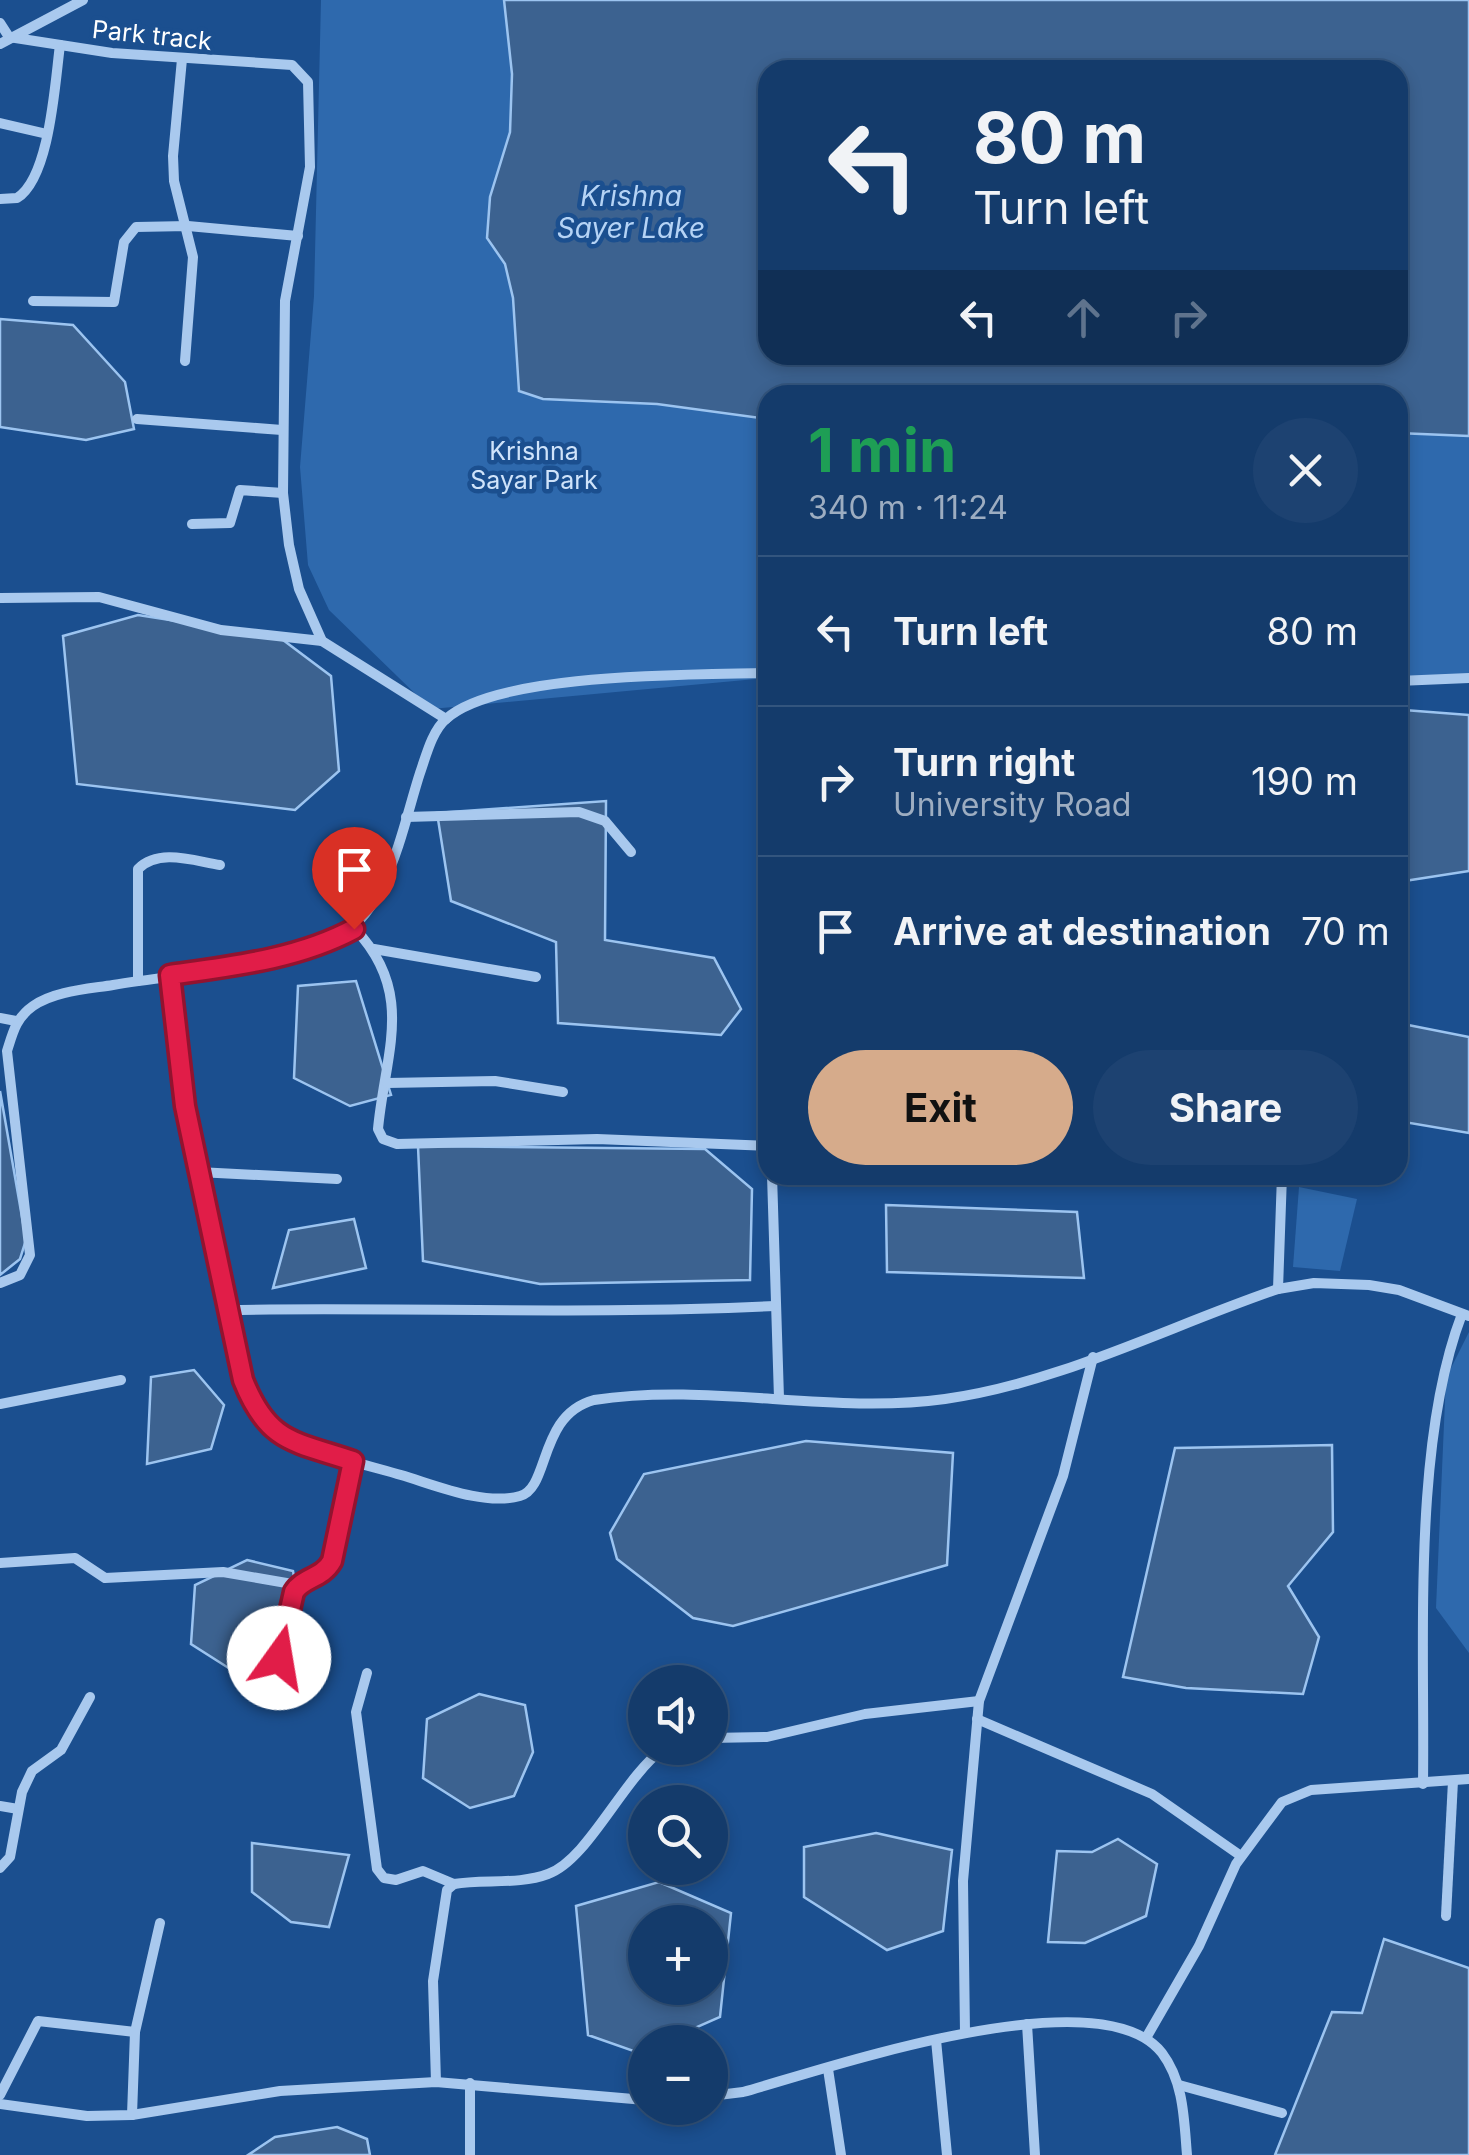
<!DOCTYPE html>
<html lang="en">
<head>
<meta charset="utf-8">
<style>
  body { margin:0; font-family:Inter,sans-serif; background:#1d4271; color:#f1f3f6; height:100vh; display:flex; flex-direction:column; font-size:38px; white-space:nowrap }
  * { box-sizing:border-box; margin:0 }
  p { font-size:32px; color:#9dadc1 }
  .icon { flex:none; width:55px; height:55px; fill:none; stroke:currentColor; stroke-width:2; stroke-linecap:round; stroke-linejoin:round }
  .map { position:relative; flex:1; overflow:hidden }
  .side { position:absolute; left:758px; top:385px; width:650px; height:800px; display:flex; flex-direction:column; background:#143b6b; border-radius:30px; box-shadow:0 5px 15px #0003,0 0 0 2px #33557e }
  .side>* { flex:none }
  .hud { position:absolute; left:758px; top:60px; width:650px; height:305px; border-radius:30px; box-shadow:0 5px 15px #0003,0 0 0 2px #33557e; background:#143b6b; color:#f1f3f6; overflow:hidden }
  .controls { position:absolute; left:628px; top:1665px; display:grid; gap:20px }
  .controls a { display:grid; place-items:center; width:100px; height:100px; border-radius:50%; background:#143b6b; box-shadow:0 5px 15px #0003,0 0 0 2px #33557e; font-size:50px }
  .pin { position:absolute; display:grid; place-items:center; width:85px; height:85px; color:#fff; margin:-102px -42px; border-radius:50% 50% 50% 0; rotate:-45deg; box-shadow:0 0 10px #0007 }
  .pin .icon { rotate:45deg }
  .me { position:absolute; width:110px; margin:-55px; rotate:13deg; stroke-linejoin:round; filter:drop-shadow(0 0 8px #0008) }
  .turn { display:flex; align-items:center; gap:35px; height:210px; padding:0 50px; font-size:45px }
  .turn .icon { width:130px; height:130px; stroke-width:2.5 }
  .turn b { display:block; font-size:70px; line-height:85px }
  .lanes { display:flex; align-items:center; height:95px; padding:0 50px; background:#0003; justify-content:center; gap:50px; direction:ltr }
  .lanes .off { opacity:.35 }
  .round { display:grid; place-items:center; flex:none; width:105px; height:105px; border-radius:52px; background:#1d4271 }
  .head { display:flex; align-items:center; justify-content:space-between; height:170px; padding:0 50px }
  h1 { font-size:60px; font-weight:700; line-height:75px; color:#1e9e55 }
  .primary-button { display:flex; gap:20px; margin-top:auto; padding:20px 50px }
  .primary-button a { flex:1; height:115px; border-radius:60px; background:#d6ab8b; color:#111; font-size:40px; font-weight:700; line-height:115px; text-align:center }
  .primary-button a+a { background:#1d4271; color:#f1f3f6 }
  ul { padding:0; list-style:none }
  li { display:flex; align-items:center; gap:30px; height:150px; padding:0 50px; border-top:2px solid #33557e }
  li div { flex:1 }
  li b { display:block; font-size:38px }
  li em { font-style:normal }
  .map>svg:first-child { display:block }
  .green { fill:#2e69ad; fill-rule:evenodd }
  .water { fill:#3c6290; stroke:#9cc4f0; stroke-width:2.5; fill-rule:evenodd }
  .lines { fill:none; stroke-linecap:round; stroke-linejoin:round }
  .minor { stroke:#a9c9ee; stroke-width:10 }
  .route-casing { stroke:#92132f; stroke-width:25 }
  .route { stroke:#e11d48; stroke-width:18 }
  .labels { text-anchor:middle; stroke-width:9; stroke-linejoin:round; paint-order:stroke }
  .street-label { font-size:25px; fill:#fff; stroke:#1b4f8f }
  .park-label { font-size:25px; fill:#cfe3fa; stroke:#1b4f8f }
  .water-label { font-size:28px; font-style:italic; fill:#b5d3f5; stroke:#1b4f8f }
</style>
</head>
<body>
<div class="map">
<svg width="1469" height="2155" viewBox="0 0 1469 2155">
  <rect width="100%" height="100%" fill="#1b4f8f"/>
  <g class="green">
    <path d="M 321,0 L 1469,0 L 1469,678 L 1398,681 L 1398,395 L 768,395 L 767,678 L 431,709 L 329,610 L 308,565 L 300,467 L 314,296 ZM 768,70 L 1398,70 L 1398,355 L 768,355 Z"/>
    <path d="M 1299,1187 L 1357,1199 L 1340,1271 L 1293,1267 Z"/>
    <path d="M 1469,1332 L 1469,1653 L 1436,1608 L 1446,1378 Z"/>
  </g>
  <g class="water">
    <path d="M 504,0 L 1469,0 L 1469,436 L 1398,433 L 1398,395 L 768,395 L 767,419 L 657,404 L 543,399 L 519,391 L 513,298 L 505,264 L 487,238 L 490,197 L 510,132 L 512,74 ZM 768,70 L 1398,70 L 1398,355 L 768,355 Z"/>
    <path d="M 0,319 L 73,325 L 125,382 L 134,429 L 86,440 L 0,427 Z"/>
    <path d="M 138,615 L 279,637 L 331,676 L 339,771 L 295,810 L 77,784 L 63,636 Z"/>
    <path d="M 1404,710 L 1469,715 L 1469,871 L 1398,882 L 1398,713 Z"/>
    <path d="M 606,801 L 605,940 L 714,958 L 741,1009 L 721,1035 L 558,1023 L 556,942 L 451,901 L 437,813 Z"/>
    <path d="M 356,981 L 391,1095 L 350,1106 L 294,1078 L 298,986 Z"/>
    <path d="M 1398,1023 L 1469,1037 L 1469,1133 L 1398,1121 Z"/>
    <path d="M 0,1091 L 26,1240 L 20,1259 L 0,1275 Z"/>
    <path d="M 418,1146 L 705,1149 L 752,1189 L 750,1280 L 540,1284 L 423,1261 Z"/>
    <path d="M 886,1205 L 1077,1212 L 1084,1278 L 887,1272 Z"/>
    <path d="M 354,1219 L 366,1268 L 273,1288 L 289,1230 Z"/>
    <path d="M 194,1370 L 224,1405 L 211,1449 L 147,1464 L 151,1377 Z"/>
    <path d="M 806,1441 L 953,1453 L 947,1565 L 733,1626 L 693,1618 L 617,1559 L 610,1533 L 644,1474 Z"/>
    <path d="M 1332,1445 L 1333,1532 L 1288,1586 L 1319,1637 L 1303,1694 L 1186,1688 L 1123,1677 L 1175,1448 Z"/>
    <path d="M 247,1560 L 293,1571 L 301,1618 L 281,1662 L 238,1674 L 191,1644 L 195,1585 Z"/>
    <path d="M 479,1694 L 525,1705 L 533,1752 L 514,1796 L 470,1808 L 423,1778 L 427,1719 Z"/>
    <path d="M 876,1833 L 952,1850 L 943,1931 L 887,1950 L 804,1897 L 804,1847 Z"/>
    <path d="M 1118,1839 L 1157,1864 L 1146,1916 L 1085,1943 L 1048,1942 L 1057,1851 L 1092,1852 Z"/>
    <path d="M 252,1843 L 349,1855 L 329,1927 L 291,1922 L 252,1892 Z"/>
    <path d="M 659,1882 L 731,1913 L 720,2017 L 663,2042 L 645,2042 L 645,2050 L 639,2053 L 588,2035 L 576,1906 ZM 645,1922 L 710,1922 L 710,1988 L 645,1988 Z"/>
    <path d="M 1384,1939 L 1469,1968 L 1469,2155 L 1275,2155 L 1332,2012 L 1362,2013 Z"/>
    <path d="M 337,2127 L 367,2139 L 370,2155 L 248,2155 L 275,2137 Z"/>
  </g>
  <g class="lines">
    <g class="minor">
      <path d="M 0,23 L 9,37 L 112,53 L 292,65 L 308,82 L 310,167 L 285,301 L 283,493 L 289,545 L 299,589 L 322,641 L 446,719"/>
      <path d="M 0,44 L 83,0"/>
      <path d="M 182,59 L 173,156 L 174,181 L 193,257 L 185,361"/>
      <path d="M 0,123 L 47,134"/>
      <path d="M 0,199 L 17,198 C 50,178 55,82 60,45"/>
      <path d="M 33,301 L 114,302 L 124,242 L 136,227 L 188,226 L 298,236"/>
      <path d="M 137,419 L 282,430"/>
      <path d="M 192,524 L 230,523 L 240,490 L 283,493"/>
      <path d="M 0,598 L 99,597 L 221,630 L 322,641"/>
      <path d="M 1398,681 L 1469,678"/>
      <path d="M 406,817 L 579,812 L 605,821 L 631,852"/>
      <path d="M 355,929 C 416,993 385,1053 378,1129 L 383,1139 L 397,1144 L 597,1139 L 768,1146"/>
      <path d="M 374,949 L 536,977"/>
      <path d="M 170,975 C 180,1061 218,1379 272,1431 C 289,1447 375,1467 401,1475 C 435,1485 484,1506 520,1496 C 550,1488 538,1415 594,1400 C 710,1382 829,1415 945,1399 C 1060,1383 1169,1326 1278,1289 L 1314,1283 L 1369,1285 L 1399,1290 L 1469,1316"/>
      <path d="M 138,981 L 138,869 C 159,848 194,861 220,865"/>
      <path d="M 0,1018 L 16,1021"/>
      <path d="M 387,1083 L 495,1081 L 563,1092"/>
      <path d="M 198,1172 L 337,1179"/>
      <path d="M 772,1175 L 779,1398"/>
      <path d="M 0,1283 L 20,1275 L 30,1255 L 7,1051 C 13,1032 16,1018 33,1006 C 54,991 88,989 113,985 C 183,973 264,971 330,942 C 388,917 402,828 420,773 C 426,756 432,731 446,719 C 497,672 698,675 768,673"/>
      <path d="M 1278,1289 L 1282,1175"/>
      <path d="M 227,1310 C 410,1307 593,1315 775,1306"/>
      <path d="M 0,1404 L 121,1380"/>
      <path d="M 0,1563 L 75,1558 L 105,1578 L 223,1572 L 298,1585"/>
      <path d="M 367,1673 L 356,1712 L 377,1869 L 384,1878 L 396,1880 L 423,1871 L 454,1884"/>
      <path d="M 264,1691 L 279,1658 L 294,1592 L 325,1573 L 331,1561 L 353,1461"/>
      <path d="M 977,1719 L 1152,1794 L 1241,1856"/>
      <path d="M 710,1738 L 767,1737 L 865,1714 L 979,1701"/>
      <path d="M 1423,1784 C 1425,1643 1412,1444 1462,1314"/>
      <path d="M 0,1806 L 18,1809"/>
      <path d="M 0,1868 L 10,1857 L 22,1792 L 32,1771 L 61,1750 L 90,1697"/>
      <path d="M 1446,1916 L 1453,1781"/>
      <path d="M 1027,2024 L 1035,2155"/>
      <path d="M 965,2033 L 963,1881 L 979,1701 L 1063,1476 L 1093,1357"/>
      <path d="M 1146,2038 L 1199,1946 L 1236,1864 L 1282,1802 L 1311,1790 L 1469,1779"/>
      <path d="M 936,2040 L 947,2155"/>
      <path d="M 828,2069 L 841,2155"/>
      <path d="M 436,2082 L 433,1981 L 447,1890 L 454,1884 C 484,1879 519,1885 548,1874 C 588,1860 623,1778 664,1748"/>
      <path d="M 470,2083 L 470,2155"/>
      <path d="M 1179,2085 L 1282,2113"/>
      <path d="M 0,2095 L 38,2021 L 135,2032"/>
      <path d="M 710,2096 L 743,2092 C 826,2069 1100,1974 1162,2053 C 1184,2082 1184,2120 1187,2155"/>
      <path d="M 0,2104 L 87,2116 L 132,2115 L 280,2091 L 436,2082 L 645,2100"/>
      <path d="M 132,2115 L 135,2032 L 160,1923"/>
    </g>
  </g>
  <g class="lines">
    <defs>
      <path id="route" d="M 279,1658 L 294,1592 C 303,1577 322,1579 332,1561 L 353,1461 C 293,1441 268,1443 243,1380 L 185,1106 L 170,975 C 233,966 298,959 354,929"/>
    </defs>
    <use href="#route" class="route-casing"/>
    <use href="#route" class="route"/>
  </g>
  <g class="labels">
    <g class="street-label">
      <text transform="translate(152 35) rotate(6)" y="9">Park track</text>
    </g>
    <g class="park-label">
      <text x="534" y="460">Krishna<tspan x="534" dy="29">Sayar Park</tspan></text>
    </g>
    <g class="water-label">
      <text x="631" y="206">Krishna<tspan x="631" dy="32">Sayer Lake</tspan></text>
    </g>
  </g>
</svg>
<div class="controls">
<a><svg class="icon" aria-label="sound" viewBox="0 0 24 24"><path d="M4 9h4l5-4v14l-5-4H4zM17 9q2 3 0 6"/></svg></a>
<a><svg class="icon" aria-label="search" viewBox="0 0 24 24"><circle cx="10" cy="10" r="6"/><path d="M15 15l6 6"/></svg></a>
<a>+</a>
<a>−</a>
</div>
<div class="pin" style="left:354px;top:929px;background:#d93025"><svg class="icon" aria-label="arrive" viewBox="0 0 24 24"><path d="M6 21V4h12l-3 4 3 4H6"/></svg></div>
<svg class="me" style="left:279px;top:1658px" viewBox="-20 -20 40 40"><circle r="19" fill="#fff"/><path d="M0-13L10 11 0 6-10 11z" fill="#e11d48"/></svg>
<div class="hud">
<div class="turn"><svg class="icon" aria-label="left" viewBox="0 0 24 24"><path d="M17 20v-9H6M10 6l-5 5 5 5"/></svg><div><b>80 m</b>Turn left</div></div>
<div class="lanes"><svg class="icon" aria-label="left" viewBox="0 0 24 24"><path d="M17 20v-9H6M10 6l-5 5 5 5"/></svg><svg class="icon off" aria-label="ahead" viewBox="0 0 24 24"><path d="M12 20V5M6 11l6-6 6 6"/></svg><svg class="icon off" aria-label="right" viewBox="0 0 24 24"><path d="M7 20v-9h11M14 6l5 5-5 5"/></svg></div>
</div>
<section class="side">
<div class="head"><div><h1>1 min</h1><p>340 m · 11:24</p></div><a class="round"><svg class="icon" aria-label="close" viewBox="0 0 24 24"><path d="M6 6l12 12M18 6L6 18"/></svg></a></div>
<ul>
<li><svg class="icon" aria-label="left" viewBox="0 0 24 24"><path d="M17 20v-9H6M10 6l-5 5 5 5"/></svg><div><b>Turn left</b></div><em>80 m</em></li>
<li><svg class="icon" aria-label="right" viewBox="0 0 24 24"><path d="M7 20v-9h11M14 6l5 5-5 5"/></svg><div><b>Turn right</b><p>University Road</p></div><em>190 m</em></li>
<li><svg class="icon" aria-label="arrive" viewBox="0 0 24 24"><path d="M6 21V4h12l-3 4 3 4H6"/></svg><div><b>Arrive at destination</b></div><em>70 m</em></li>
</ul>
<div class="primary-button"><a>Exit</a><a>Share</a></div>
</section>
</div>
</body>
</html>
